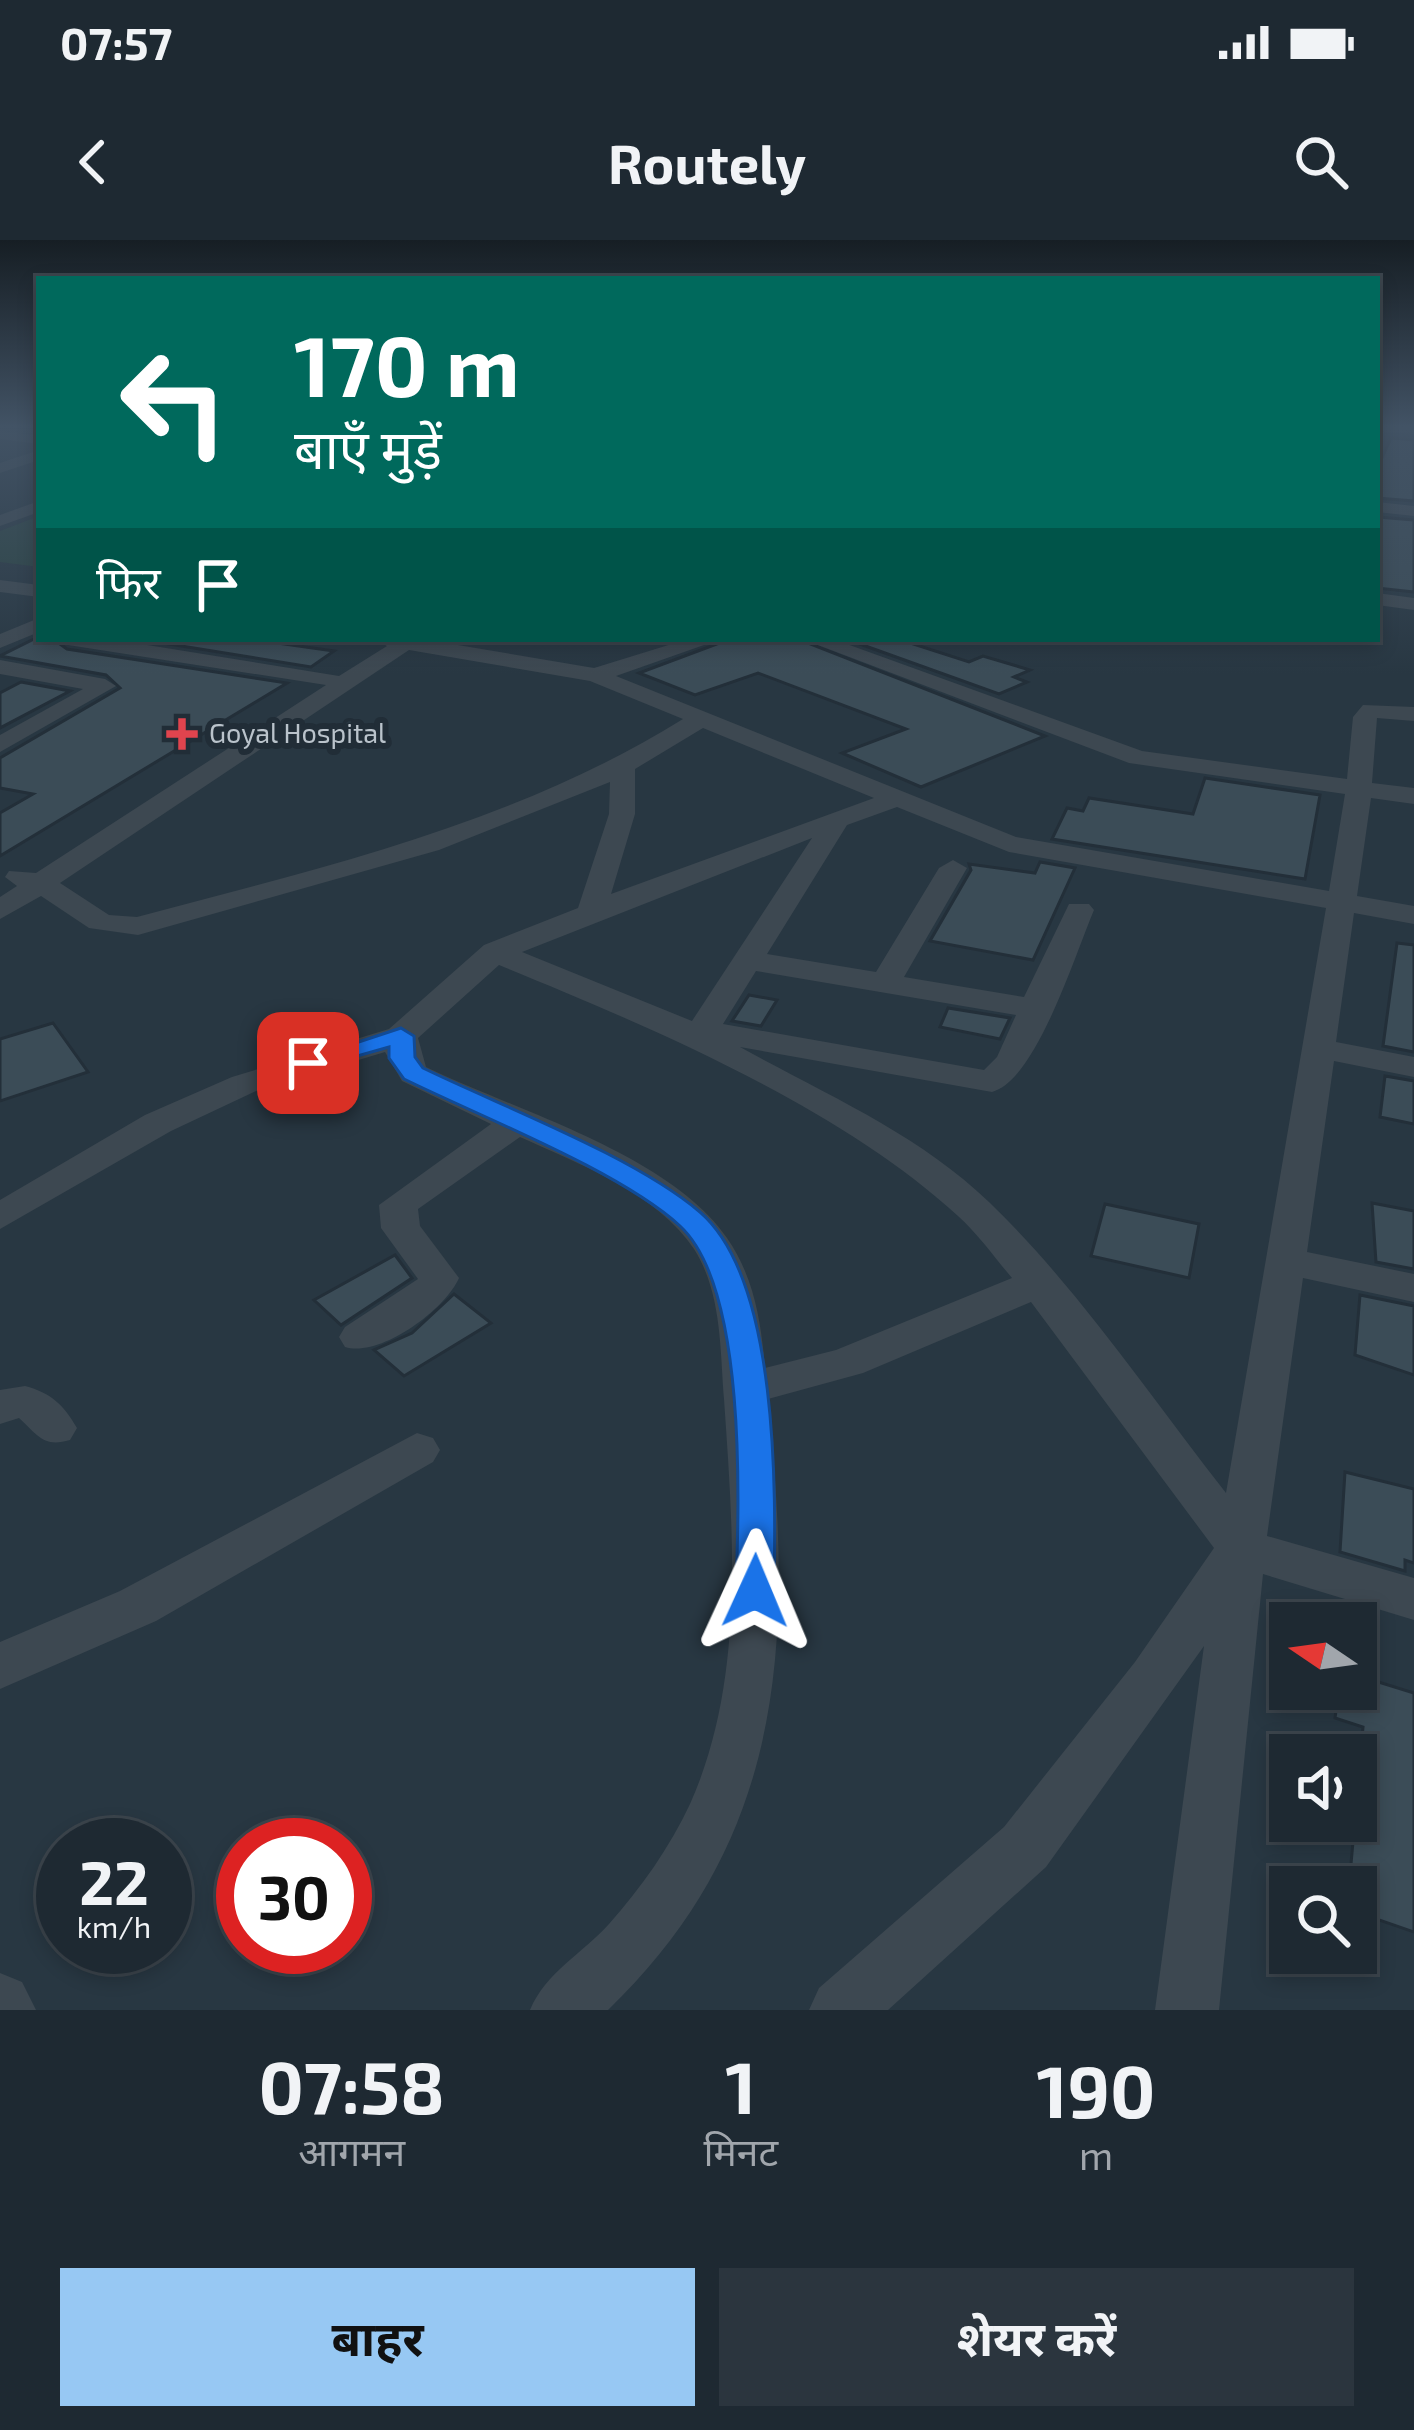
<!DOCTYPE html>
<html lang="hi">
<head>
<meta charset="utf-8">
<style>
  body { margin:0; font-family:"Exo 2","Noto Sans Devanagari",sans-serif; background:#2b353e; color:#f1f3f6; height:100vh; display:flex; flex-direction:column; font-size:45px; white-space:nowrap }
  * { box-sizing:border-box; margin:0 }
  p { font-size:39px; color:#a1a6ac }
  .icon { flex:none; width:66px; height:66px; fill:none; stroke:currentColor; stroke-width:2; stroke-linecap:round; stroke-linejoin:round }
  .map { position:relative; height:1770px; overflow:hidden }
  .drawer { display:flex; flex-direction:column; background:#1e2932; flex:1 }
  .drawer>* { flex:none }
  .top-card { position:absolute; left:36px; top:36px; width:1344px; height:366px; border-radius:0px; box-shadow:0 6px 18px #0003,0 0 0 3px #3c454d; background:#00695c; color:#fff; overflow:hidden }
  .needle { width:78px; rotate:283deg }
  .buttons { position:absolute; left:1269px; top:1362px; display:grid; gap:24px }
  .buttons a { display:grid; place-items:center; width:108px; height:108px; border-radius:0px; background:#1e2932; box-shadow:0 6px 18px #0003,0 0 0 3px #3c454d; font-size:60px }
  .speed { position:absolute; left:36px; top:1578px; display:flex; gap:24px; font-size:60px; font-weight:700; text-align:center }
  .speed>* { display:grid; place-content:center; width:156px; height:156px; border-radius:50%; background:#1e2932; box-shadow:0 6px 18px #0003,0 0 0 3px #3c454d; line-height:1 }
  .speed small { font-size:30px; font-weight:400 }
  .speed .limit { border:18px solid #d22; background:#fff; color:#111 }
  .pin { position:absolute; display:grid; place-items:center; width:102px; height:102px; color:#fff; margin:-51px; border-radius:24px; box-shadow:0 6px 18px #0006 }
  .me { position:absolute; width:132px; margin:-66px; rotate:1deg; stroke-linejoin:round; filter:drop-shadow(0 0 9px #0008) }
  .turn { display:flex; align-items:center; gap:42px; height:252px; padding:0 60px; font-size:54px }
  .turn .icon { width:156px; height:156px; stroke-width:2.5 }
  .turn b { display:block; font-size:84px; line-height:102px }
  .then { display:flex; align-items:center; height:114px; padding:0 60px; background:#0003; gap:24px; font-size:45px }
  .eta { display:flex; justify-content:space-evenly; align-items:center; height:204px; text-align:center }
  .eta b { font-size:72px; font-weight:700; line-height:84px }
  .primary-button { display:flex; gap:24px; margin-top:auto; padding:24px 60px }
  .primary-button a { flex:1; height:138px; border-radius:0px; background:#97c8f3; color:#111; font-size:48px; font-weight:700; line-height:138px; text-align:center }
  .primary-button a+a { background:#2b353e; color:#f1f3f6 }
  .status { display:flex; justify-content:space-between; align-items:center; height:84px; padding:0 60px; background:#1e2932; direction:ltr }
  .status svg { height:33px; fill:currentColor }
  header { display:flex; justify-content:space-between; align-items:center; height:156px; padding:0 60px; background:#1e2932; font-size:54px; font-weight:700 }
  .map>svg:first-child { display:block }
  .green { fill:#2a4342 }
  .building { fill:#3b4c57; stroke:#232f39; stroke-width:3 }
  .lines { fill:none; stroke-linecap:round; stroke-linejoin:round }
  .minor { fill:#3d4851; fill-rule:evenodd }
  .route { fill:#1a73e8; stroke:#114b97; stroke-width:3 }
  .health-dot { fill:#e0444e; stroke:#212d37; stroke-width:4.5 }
  .labels { text-anchor:middle; stroke-width:12; stroke-linejoin:round; paint-order:stroke }
  .far-poi-label { font-size:27px; fill:#bac3cb; stroke:#212d37; text-anchor:start }
</style>
</head>
<body>
<div class="status"><b>07:57</b><svg viewBox="0 0 49 12"><path d="M0 12V9h3v3zM5 12V6h3v6zM10 12V3h3v9zM15 12V0h3v12zM26 1h20v11H26zM47 4h2v5h-2z"/></svg></div>
<header><svg class="icon" aria-label="back" viewBox="0 0 24 24"><path d="M15 5l-7 7 7 7"/></svg>Routely<svg class="icon" aria-label="search" viewBox="0 0 24 24"><circle cx="10" cy="10" r="6"/><path d="M15 15l6 6"/></svg></header>
<div class="map">
<svg width="1414" height="1770" viewBox="0 0 1414 1770">
  <rect width="100%" height="100%" fill="#283742"/>
  <path class="green" d="M 39,276 L 39,327 L 0,322 L 0,291 Z"/>
  <g class="building">
    <path d="M 1391,198 L 1414,200 L 1414,261 L 1377,258 L 1377,229 Z"/>
    <path d="M 1377,277 L 1414,280 L 1414,352 L 1377,348 Z"/>
    <path d="M 34,399 L 53,399 L 67,409 L 287,443 L 0,616 L 0,573 L 33,554 L 0,548 L 0,518 L 120,448 L 106,435 L 0,416 Z"/>
    <path d="M 138,399 L 248,399 L 334,411 L 311,427 Z"/>
    <path d="M 730,399 L 798,399 L 1045,496 L 921,547 L 842,513 L 906,489 L 758,433 L 695,455 L 639,433 Z"/>
    <path d="M 846,399 L 898,399 L 969,422 L 983,416 L 1030,430 L 1014,437 L 1027,442 L 999,454 Z"/>
    <path d="M 21,442 L 70,451 L 0,488 L 0,453 Z"/>
    <path d="M 1205,538 L 1320,555 L 1305,639 L 1052,599 L 1067,568 L 1083,571 L 1089,558 L 1193,574 Z"/>
    <path d="M 1040,622 L 1075,628 L 1033,720 L 930,701 L 971,630 L 969,624 L 1035,633 Z"/>
    <path d="M 1397,703 L 1414,705 L 1414,812 L 1383,806 Z"/>
    <path d="M 749,755 L 777,760 L 761,786 L 732,781 Z"/>
    <path d="M 948,768 L 1010,778 L 1000,799 L 940,787 Z"/>
    <path d="M 53,783 L 88,832 L 0,861 L 0,799 Z"/>
    <path d="M 1385,836 L 1414,841 L 1414,884 L 1380,877 Z"/>
    <path d="M 1372,963 L 1414,971 L 1414,1029 L 1376,1022 Z"/>
    <path d="M 1105,964 L 1199,984 L 1189,1038 L 1091,1016 Z"/>
    <path d="M 395,1015 L 412,1038 L 341,1085 L 314,1060 Z"/>
    <path d="M 454,1054 L 491,1083 L 404,1136 L 374,1110 L 412,1093 Z"/>
    <path d="M 1360,1055 L 1414,1066 L 1414,1135 L 1355,1115 Z"/>
    <path d="M 1345,1232 L 1414,1249 L 1414,1323 L 1405,1320 L 1405,1331 L 1340,1312 Z"/>
    <path d="M 1356,1435 L 1414,1453 L 1414,1692 L 1356,1672 L 1356,1647 L 1349,1647 L 1363,1487 L 1335,1478 L 1339,1449 L 1356,1449 Z"/>
  </g>
  <g class="lines">
    <g class="minor">
      <path d="M 1377,186 L 1414,186 L 1414,194 L 1377,191 Z"/>
      <path d="M 0,191 L 39,196 L 39,204 L 0,199 Z"/>
      <path d="M 39,210 L 39,220 L 0,233 L 0,223 Z"/>
      <path d="M 39,261 L 39,272 L 0,286 L 0,275 Z"/>
      <path d="M 1377,262 L 1414,266 L 1414,276 L 1377,272 Z"/>
      <path d="M 0,340 L 39,345 L 39,357 L 0,352 Z"/>
      <path d="M 1377,353 L 1414,358 L 1414,370 L 1377,365 Z"/>
      <path d="M 39,378 L 39,392 L 0,408 L 0,394 Z"/>
      <path d="M 57,399 L 110,399 L 339,436 L 387,406 L 374,399 L 422,399 L 594,428 L 688,399 L 721,399 L 616,436 L 1016,597 L 1329,651 L 1345,554 L 1129,523 L 802,399 L 833,399 L 1142,511 L 1347,539 L 1353,477 L 1363,465 L 1414,467 L 1414,481 L 1377,478 L 1372,543 L 1414,548 L 1414,564 L 1371,558 L 1357,656 L 1414,666 L 1414,684 L 1354,673 L 1336,802 L 1414,817 L 1414,837 L 1334,821 L 1307,1012 L 1414,1034 L 1414,1062 L 1303,1038 L 1267,1296 L 1414,1338 L 1414,1380 L 1263,1334 L 1219,1770 L 1155,1770 L 1204,1406 L 1046,1627 L 888,1770 L 809,1770 L 819,1748 L 1004,1587 L 1135,1422 L 1214,1308 L 1031,1062 L 863,1133 L 768,1159 C 792,1395 790,1595 608,1770 L 530,1770 C 546,1732 582,1714 609,1684 C 641,1648 670,1607 690,1564 C 746,1439 733,1291 724,1159 C 720,1110 722,1053 694,1009 C 657,953 579,924 520,897 L 418,969 L 420,986 L 459,1038 C 445,1070 380,1118 345,1107 L 339,1097 L 345,1087 L 418,1039 L 381,988 L 379,965 L 491,884 L 402,841 L 385,812 L 256,851 L 171,891 L 0,989 L 0,960 L 145,875 L 232,837 L 389,789 L 484,705 L 578,668 L 609,574 L 610,542 L 439,610 L 138,695 L 89,688 L 41,656 L 0,679 L 0,657 L 17,646 L 5,637 L 9,631 L 36,633 L 326,445 L 68,405 ZM 409,410 L 590,441 L 683,479 C 516,583 325,627 137,677 L 109,675 L 60,643 ZM 703,488 L 874,558 L 611,654 L 635,574 L 635,529 ZM 897,567 L 1009,612 L 1326,668 L 1226,1253 C 1150,1156 1078,1048 989,962 C 919,894 825,854 740,807 L 992,852 C 1036,841 1076,712 1094,670 L 1089,664 L 1069,664 L 1024,757 L 904,737 L 967,628 L 953,620 L 939,628 L 876,732 L 767,714 L 847,585 ZM 812,598 L 692,781 L 522,712 ZM 499,725 C 648,786 839,866 958,976 C 978,994 995,1018 1012,1038 L 836,1110 L 765,1128 C 761,1081 754,1037 727,998 C 669,914 516,871 426,827 L 418,798 ZM 756,731 L 1016,775 L 997,817 L 984,830 L 723,784 Z"/>
      <path d="M 0,420 L 105,439 L 116,446 L 0,512 L 0,495 L 83,449 L 0,434 Z"/>
      <path d="M 25,1146 C 51,1153 63,1164 77,1188 L 70,1200 C 43,1208 38,1195 19,1178 L 0,1184 L 0,1150 Z"/>
      <path d="M 417,1193 L 433,1198 L 440,1210 L 433,1222 L 156,1381 L 0,1449 L 0,1402 L 120,1351 Z"/>
      <path d="M 0,1733 L 22,1742 L 36,1770 L 0,1770 Z"/>
    </g>
  </g>
  <linearGradient id="sky" x2="0" y2="1"><stop stop-color="#161e24"/><stop offset="0.43" stop-color="#425365"/><stop offset="1" stop-color="#425365" stop-opacity="0"/></linearGradient>
  <rect width="1414" height="434" fill="url(#sky)"/>
  <path class="route" d="M 401,788 L 414,796 L 415,817 L 423,828 C 503,867 634,916 700,972 C 779,1040 776,1252 774,1351 L 769,1362 L 755,1367 L 742,1362 L 736,1351 C 739,1263 747,1048 680,986 C 620,931 481,877 404,839 L 389,818 L 389,807 L 308,830 L 295,823 Z"/>
  <path class="health-dot" d="M176 476h12v12h12v12h-12v12h-12v-12h-12v-12h12z"/>
  <g class="labels">
    <g class="far-poi-label">
      <text x="209" y="503">Goyal Hospital</text>
    </g>
  </g>
</svg>
<div class="buttons">
<a><svg class="needle" viewBox="-14 -14 28 28"><path d="M0-13l5 13h-10z" fill="#e53935"/><path d="M0 13l5-13h-10z" fill="#a1a6ac"/></svg></a>
<a><svg class="icon" aria-label="sound" viewBox="0 0 24 24"><path d="M4 9h4l5-4v14l-5-4H4zM17 9q2 3 0 6"/></svg></a>
<a><svg class="icon" aria-label="search" viewBox="0 0 24 24"><circle cx="10" cy="10" r="6"/><path d="M15 15l6 6"/></svg></a>
</div>
<div class="speed"><div>22<small>km/h</small></div><div class="limit">30</div></div>
<div class="pin" style="left:308px;top:823px;background:#d93025"><svg class="icon" aria-label="arrive" viewBox="0 0 24 24"><path d="M6 21V4h12l-3 4 3 4H6"/></svg></div>
<svg class="me" style="left:755px;top:1351px" viewBox="-20 -20 40 40"><path d="M0-17L14 15 0 8-14 15z" fill="#1a73e8" stroke="#fff" stroke-width="4"/></svg>
<div class="top-card">
<div class="turn"><svg class="icon" aria-label="left" viewBox="0 0 24 24"><path d="M17 20v-9H6M10 6l-5 5 5 5"/></svg><div><b>170 m</b>बाएँ मुड़ें</div></div>
<div class="then">फिर<svg class="icon" aria-label="arrive" viewBox="0 0 24 24"><path d="M6 21V4h12l-3 4 3 4H6"/></svg></div>
</div>
</div>
<section class="drawer">
<div class="eta">
<div><b>07:58</b><p>आगमन</p></div>
<div><b>1</b><p>मिनट</p></div>
<div><b>190</b><p>m</p></div>
</div>
<div class="primary-button"><a>बाहर</a><a>शेयर करें</a></div>
</section>
</body>
</html>
